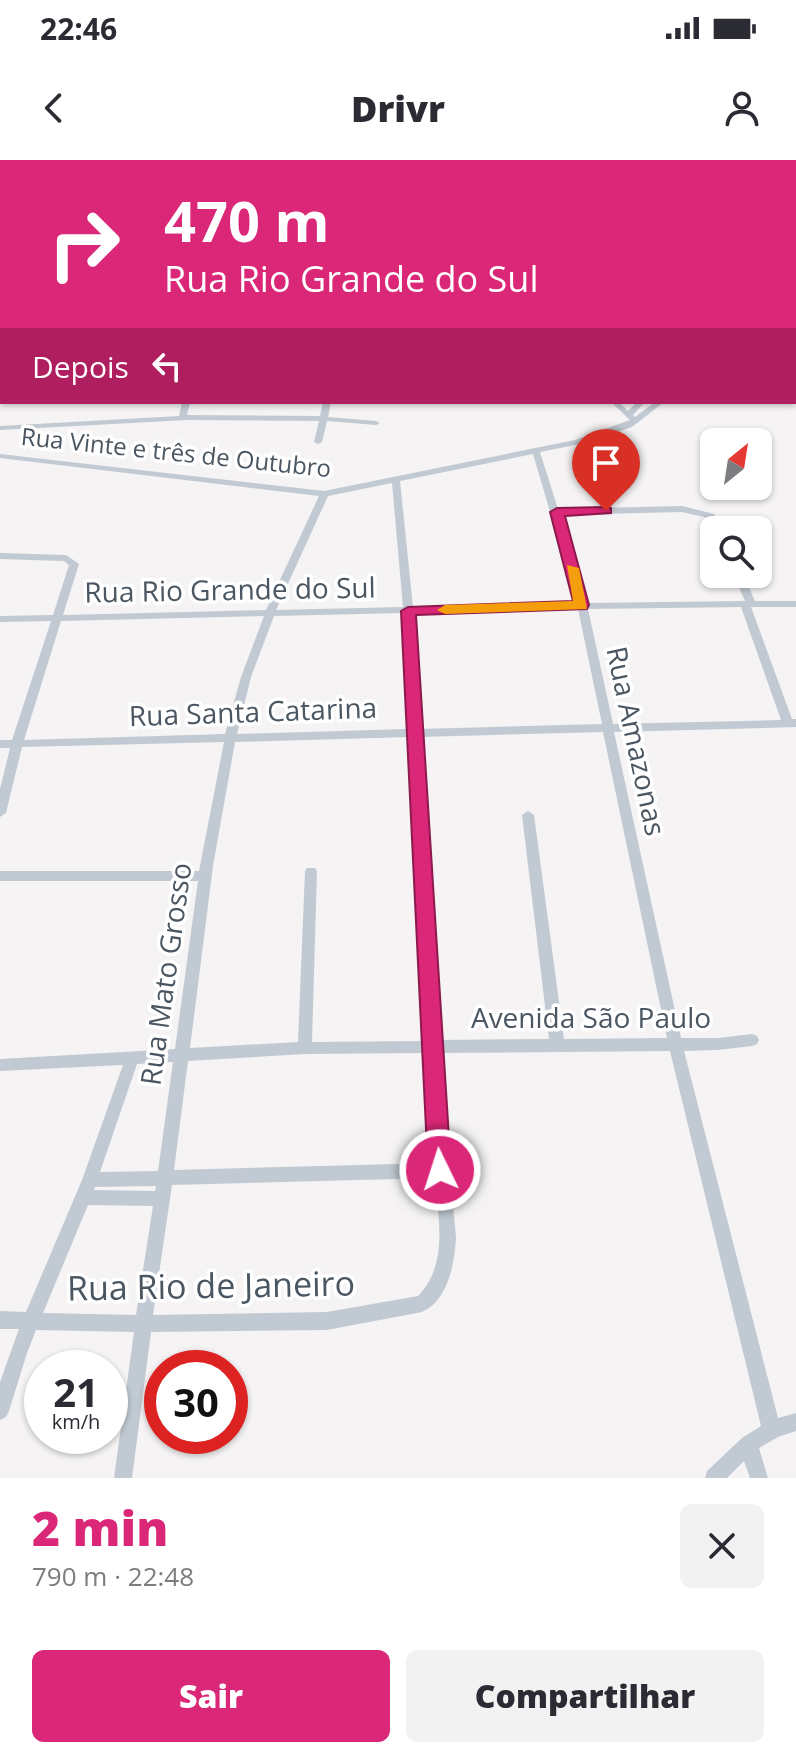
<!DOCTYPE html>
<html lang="pt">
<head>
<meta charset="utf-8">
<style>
  body { margin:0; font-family:"Open Sans",sans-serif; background:#f2f2f3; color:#2b2b33; height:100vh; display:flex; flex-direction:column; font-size:30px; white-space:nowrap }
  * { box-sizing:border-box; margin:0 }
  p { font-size:26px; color:#7c7c81 }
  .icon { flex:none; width:44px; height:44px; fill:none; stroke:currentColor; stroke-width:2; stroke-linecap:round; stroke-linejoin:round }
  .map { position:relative; height:1318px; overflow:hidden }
  .sheet { display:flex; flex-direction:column; background:#fff; flex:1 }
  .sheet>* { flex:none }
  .top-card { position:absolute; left:0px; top:0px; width:796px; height:244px; box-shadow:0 2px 6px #0004; background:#db2777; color:#fff; overflow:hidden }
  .needle { width:52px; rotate:30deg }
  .tools { position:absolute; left:700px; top:268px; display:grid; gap:16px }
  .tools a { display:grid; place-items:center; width:72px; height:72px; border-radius:12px; background:#fff; box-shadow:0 2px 6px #0004; font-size:40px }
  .speed { position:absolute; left:24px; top:1190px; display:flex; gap:16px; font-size:40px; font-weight:700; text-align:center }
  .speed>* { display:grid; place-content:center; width:104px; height:104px; border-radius:50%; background:#fff; box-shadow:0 2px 6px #0004; line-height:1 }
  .speed small { font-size:20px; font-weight:400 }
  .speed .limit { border:12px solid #d22; background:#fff; color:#111 }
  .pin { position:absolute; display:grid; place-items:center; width:68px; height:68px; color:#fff; margin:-82px -34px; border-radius:50% 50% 50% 0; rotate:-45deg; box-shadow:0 0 8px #0007 }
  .pin .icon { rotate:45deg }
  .me { position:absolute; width:88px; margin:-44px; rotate:356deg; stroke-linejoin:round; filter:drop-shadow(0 0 6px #0008) }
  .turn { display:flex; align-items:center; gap:28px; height:168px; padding:0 32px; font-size:36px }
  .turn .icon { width:104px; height:104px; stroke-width:2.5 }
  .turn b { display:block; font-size:56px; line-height:68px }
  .then { display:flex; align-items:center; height:76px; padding:0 32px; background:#0003; gap:16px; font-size:30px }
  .round { display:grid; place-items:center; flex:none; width:84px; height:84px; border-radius:12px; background:#f2f2f3 }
  .head { display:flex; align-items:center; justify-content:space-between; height:136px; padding:0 32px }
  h1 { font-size:48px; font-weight:800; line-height:60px; color:#db2777 }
  .button { display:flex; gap:16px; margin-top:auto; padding:16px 32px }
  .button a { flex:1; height:92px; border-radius:12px; background:#db2777; color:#fff; font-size:32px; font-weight:800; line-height:92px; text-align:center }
  .button a+a { background:#f2f2f3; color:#2b2b33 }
  .status { display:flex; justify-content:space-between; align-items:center; height:56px; padding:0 40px; background:#fff; direction:ltr }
  .status svg { height:22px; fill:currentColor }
  header { display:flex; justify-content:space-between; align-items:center; height:104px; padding:0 32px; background:#fff; font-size:36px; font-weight:800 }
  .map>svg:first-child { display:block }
  .green { fill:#c3f1d5 }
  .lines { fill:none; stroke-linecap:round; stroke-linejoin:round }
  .minor { fill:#c1cad2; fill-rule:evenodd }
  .route { fill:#db2777; stroke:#8e194d; stroke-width:2 }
  .slow { fill:#f59e0b }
  .labels { text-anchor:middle; stroke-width:7; stroke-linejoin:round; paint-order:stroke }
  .far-street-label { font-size:24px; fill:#4a5661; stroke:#fff }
  .street-label { font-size:28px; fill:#4a5661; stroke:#fff }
  .near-street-label { font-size:34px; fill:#4a5661; stroke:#fff }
</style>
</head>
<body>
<div class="status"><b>22:46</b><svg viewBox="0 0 49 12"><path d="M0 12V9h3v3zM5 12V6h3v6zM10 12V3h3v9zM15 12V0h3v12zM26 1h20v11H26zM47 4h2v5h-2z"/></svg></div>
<header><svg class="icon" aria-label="back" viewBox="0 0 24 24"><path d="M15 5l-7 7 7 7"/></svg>Drivr<svg class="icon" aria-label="person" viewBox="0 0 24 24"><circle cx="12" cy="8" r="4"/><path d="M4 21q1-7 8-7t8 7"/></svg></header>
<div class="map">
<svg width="796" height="1318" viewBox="0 0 796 1318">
  <rect width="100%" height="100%" fill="#f5f3f3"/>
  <path class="green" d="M 413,0 L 779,0 L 782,2 L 411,2 Z"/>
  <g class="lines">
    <g class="minor">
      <path d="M 288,0 L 294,0 L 293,2 L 287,2 Z"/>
      <path d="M 789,0 L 796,0 L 796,4 Z"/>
      <path d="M 796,52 L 796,56 L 794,57 L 794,53 Z"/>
      <rect x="794" y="80" width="2" height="4"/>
      <rect x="794" y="125" width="2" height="4"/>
      <rect x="0" y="165" width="2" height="6"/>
      <rect x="0" y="186" width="2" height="5"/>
      <path d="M 182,242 L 190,242 L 187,255 L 320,256 L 323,242 L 331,242 L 328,257 L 376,261 L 380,263 L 376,265 L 327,261 L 322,282 L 318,284 L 314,282 L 319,261 L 188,260 L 0,270 L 0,266 L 179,256 Z"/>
      <path d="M 611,242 L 619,242 L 628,251 L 637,242 L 645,242 L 633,255 L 635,257 L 655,242 L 664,242 L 632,267 L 580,284 L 540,292 L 558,349 L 682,346 L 714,354 L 724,370 L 714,370 L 708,358 L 682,352 L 559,355 L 586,443 L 745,441 L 733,414 L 743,414 L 755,441 L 796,441 L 796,447 L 751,447 L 792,559 L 796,559 L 796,567 L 614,572 L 681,878 L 718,878 L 752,874 L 757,876 L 759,880 L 757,884 L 752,886 L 718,890 L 684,891 L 778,1258 L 796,1253 L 796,1271 L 778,1277 L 759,1288 L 768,1318 L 750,1318 L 744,1301 L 727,1318 L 705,1318 L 707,1311 L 742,1278 L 761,1266 L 670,891 L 438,893 L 456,1077 C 455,1102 448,1141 422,1152 L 327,1170 L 151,1172 L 132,1318 L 114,1318 L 134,1172 L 36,1170 L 27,1193 L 9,1251 L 6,1257 L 0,1260 L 0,1222 L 19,1169 L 0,1169 L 0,1151 L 26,1152 L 82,1020 L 123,905 L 0,911 L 0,899 L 175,889 L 198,721 L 0,721 L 0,711 L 199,711 L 224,582 L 22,587 L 6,653 L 0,657 L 0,629 L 10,588 L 0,588 L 0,580 L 12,580 L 51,461 L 0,462 L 0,456 L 53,455 L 69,405 L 64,401 L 0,399 L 0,393 L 66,395 L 79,404 L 63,455 L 266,450 L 319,336 L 0,298 L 0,294 L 324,331 L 575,280 L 630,260 ZM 533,294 L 577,443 L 413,447 L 400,321 ZM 392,323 L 403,447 L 276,450 L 328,336 ZM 741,447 L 781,560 L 613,564 L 588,449 ZM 572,449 L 578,449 L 602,564 L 420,569 L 413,453 ZM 403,453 L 408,569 L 237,574 L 251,517 L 274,456 ZM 264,456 L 241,517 L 225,574 L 24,580 L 61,461 ZM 603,572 L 667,878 L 564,879 L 534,655 L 528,651 L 522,655 L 549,879 L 437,880 L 420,577 ZM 409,577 L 423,881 L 312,882 L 317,711 L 315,708 L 307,708 L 305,711 L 298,882 L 190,888 L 213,706 L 235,582 ZM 423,893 L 433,1003 L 174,1010 L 188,901 L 305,894 ZM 173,902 L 158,1011 L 100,1012 L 137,904 ZM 435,1018 C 438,1058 449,1104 418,1136 L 327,1152 L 153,1155 L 172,1025 ZM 156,1026 L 155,1031 L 94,1030 L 95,1027 ZM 88,1045 L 153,1046 L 136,1155 L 43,1153 Z"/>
    </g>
  </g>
  <path class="route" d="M 606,347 L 611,348 L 611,353 L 565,356 L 589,445 L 587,449 L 416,455 L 451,1010 L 448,1018 L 440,1022 L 431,1018 L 428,1010 L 401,451 L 408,447 L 573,441 L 550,352 L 557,348 Z"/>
  <path class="slow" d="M 567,405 L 579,408 L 587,449 L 445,454 L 437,450 L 445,445 L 573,441 Z"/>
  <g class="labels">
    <g class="far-street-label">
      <text transform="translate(176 293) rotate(6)" y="8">Rua Vinte e três de Outubro</text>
    </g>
    <g class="street-label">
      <text transform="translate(230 430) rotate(-1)" y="10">Rua Rio Grande do Sul</text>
      <text transform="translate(253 552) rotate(-2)" y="10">Rua Santa Catarina</text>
      <text transform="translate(636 581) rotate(78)" y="10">Rua Amazonas</text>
      <text transform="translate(166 814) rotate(-82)" y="10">Rua Mato Grosso</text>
      <text x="591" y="868">Avenida São Paulo</text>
    </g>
    <g class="near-street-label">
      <text transform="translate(211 1126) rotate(-1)" y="12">Rua Rio de Janeiro</text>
    </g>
  </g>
</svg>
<div class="tools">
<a><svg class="needle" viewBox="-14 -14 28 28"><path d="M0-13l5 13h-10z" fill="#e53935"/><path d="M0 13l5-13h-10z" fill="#7c7c81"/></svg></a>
<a><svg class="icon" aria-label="search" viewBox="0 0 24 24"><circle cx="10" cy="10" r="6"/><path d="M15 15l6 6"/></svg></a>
</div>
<div class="speed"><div>21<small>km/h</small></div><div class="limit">30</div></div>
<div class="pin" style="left:606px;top:351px;background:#d93025"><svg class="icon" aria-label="arrive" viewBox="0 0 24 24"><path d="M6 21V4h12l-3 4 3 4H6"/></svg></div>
<svg class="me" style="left:440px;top:1010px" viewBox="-20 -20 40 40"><circle r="17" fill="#db2777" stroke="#fff" stroke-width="3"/><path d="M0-11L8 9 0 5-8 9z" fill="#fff"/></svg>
<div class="top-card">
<div class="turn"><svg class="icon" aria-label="right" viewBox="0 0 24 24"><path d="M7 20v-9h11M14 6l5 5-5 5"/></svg><div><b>470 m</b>Rua Rio Grande do Sul</div></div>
<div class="then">Depois<svg class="icon" aria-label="left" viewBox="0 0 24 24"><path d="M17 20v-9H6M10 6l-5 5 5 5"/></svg></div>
</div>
</div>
<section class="sheet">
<div class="head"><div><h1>2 min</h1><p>790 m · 22:48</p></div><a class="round"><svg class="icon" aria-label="close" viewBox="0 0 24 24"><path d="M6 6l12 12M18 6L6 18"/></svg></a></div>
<div class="button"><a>Sair</a><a>Compartilhar</a></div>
</section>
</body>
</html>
